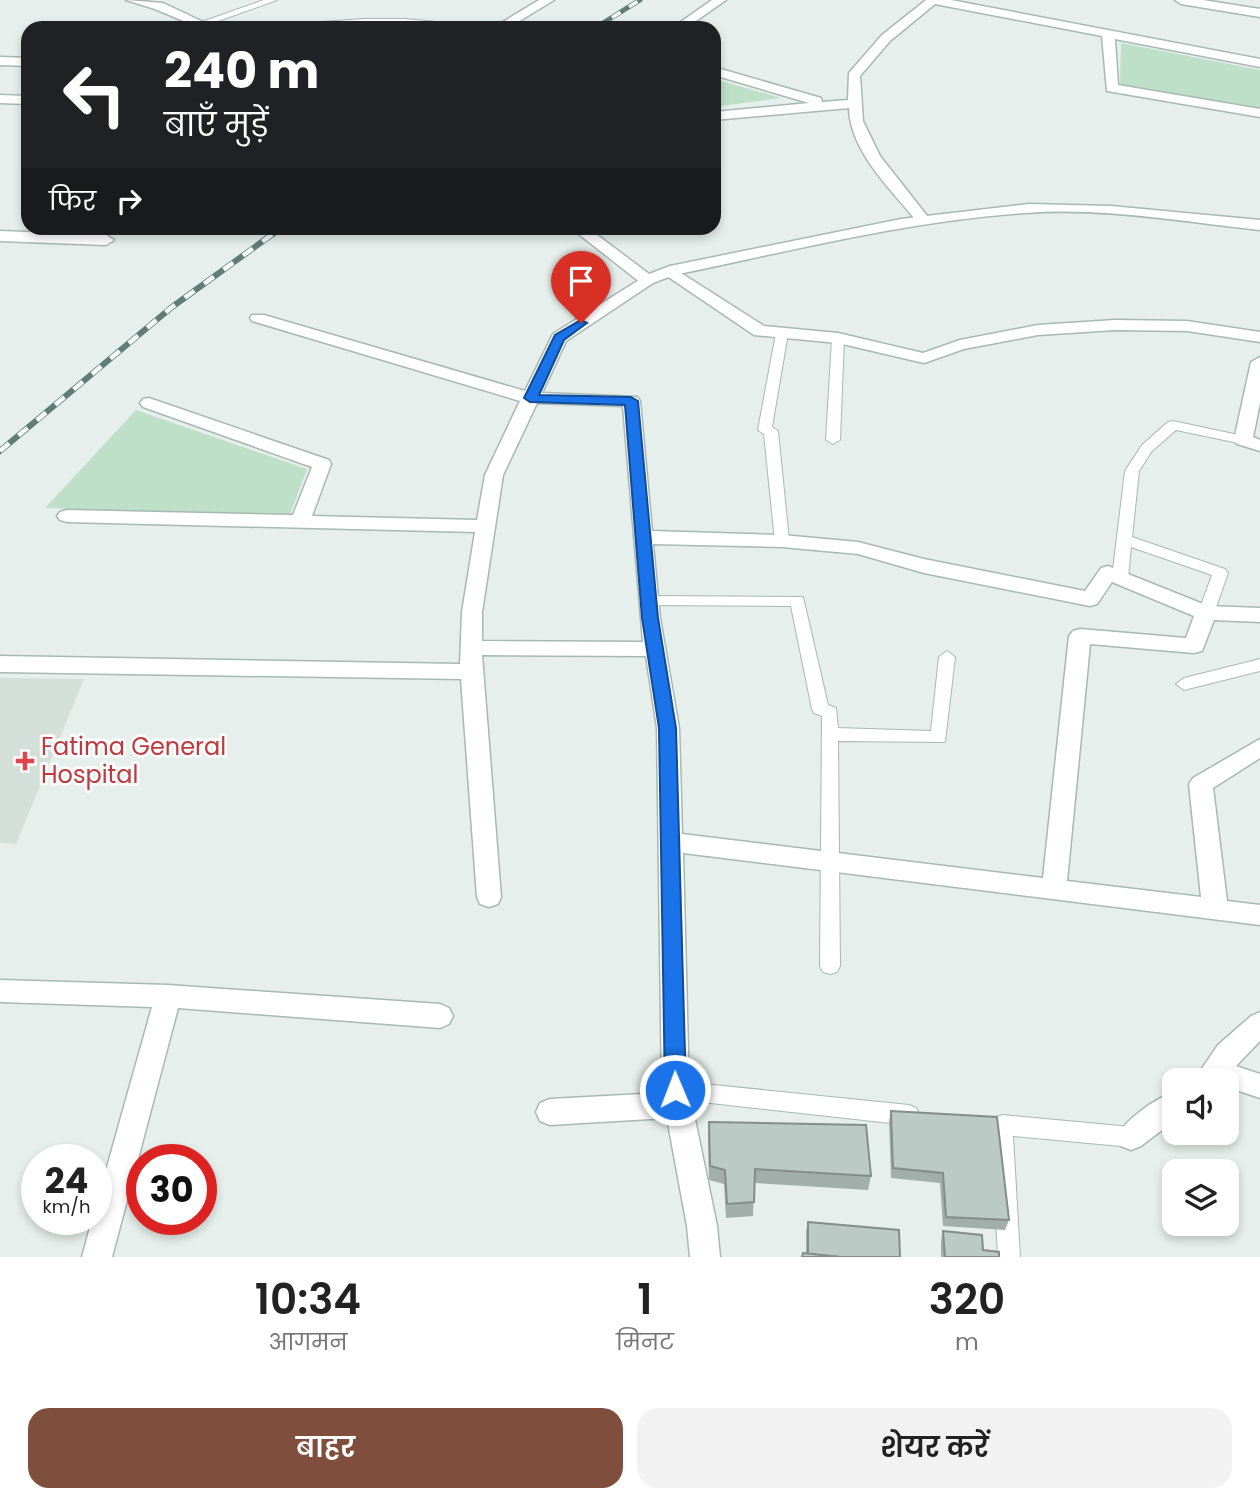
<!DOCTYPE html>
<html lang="hi">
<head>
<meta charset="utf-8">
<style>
  body { margin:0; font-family:Poppins,"Noto Sans Devanagari",sans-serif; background:#f2f2f2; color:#222; height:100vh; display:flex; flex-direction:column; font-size:26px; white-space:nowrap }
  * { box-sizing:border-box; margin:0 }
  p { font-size:23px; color:#767676 }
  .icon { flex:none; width:38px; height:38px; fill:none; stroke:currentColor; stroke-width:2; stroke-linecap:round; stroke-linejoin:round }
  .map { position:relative; height:1257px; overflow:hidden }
  .side { display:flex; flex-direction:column; background:#fff; flex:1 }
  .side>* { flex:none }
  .banner { position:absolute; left:21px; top:21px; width:700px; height:214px; border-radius:21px; box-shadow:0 4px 10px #0003; background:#202124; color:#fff; overflow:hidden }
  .tools { position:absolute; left:1162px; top:1068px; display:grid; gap:14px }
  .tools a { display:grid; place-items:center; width:77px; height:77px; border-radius:14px; background:#fff; box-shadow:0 4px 10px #0003; font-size:35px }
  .speed { position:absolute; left:21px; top:1144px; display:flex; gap:14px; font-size:35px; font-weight:700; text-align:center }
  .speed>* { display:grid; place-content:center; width:91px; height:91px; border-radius:50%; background:#fff; box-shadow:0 4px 10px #0003; line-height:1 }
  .speed small { font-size:18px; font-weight:400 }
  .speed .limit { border:10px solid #d22; background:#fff; color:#111 }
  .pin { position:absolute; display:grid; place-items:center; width:60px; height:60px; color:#fff; margin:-72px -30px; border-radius:50% 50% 50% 0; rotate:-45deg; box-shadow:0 0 7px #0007 }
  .pin .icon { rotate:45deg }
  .me { position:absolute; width:77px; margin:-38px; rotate:359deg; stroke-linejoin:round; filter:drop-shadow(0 0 5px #0008) }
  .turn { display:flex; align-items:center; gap:24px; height:147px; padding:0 28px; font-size:32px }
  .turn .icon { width:91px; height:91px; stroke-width:2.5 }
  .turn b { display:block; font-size:49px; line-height:60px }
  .then { display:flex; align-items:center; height:66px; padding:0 28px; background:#0003; gap:14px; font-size:26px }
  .eta { display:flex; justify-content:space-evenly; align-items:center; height:119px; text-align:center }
  .eta b { font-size:42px; font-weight:600; line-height:49px }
  .primary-button { display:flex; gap:14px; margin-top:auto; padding:14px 28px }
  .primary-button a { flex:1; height:80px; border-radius:21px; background:#804e3d; color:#fff; font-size:28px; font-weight:600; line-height:80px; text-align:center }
  .primary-button a+a { background:#f2f2f2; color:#222 }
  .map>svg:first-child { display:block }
  .built { fill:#d4dfda }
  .green { fill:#bfe0c8 }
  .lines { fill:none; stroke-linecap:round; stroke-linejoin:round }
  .service-casing { stroke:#a8b8b2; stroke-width:2 }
  .minor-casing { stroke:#a8b8b2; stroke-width:3 }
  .tertiary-casing { stroke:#a8b8b2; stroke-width:3 }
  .service { fill:#fff; fill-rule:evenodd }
  .minor { fill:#fff; fill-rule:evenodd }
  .tertiary { fill:#fff; fill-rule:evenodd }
  .rail-far1-casing { stroke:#5f7d75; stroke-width:5 }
  .rail-casing { stroke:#5f7d75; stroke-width:6 }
  .rail-far1 { stroke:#f7fbf9; stroke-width:3.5; stroke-dasharray:10; stroke-linecap:butt }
  .rail { stroke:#f7fbf9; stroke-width:4.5; stroke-dasharray:12; stroke-linecap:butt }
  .wall { fill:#a1aea9 }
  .building { fill:#bbcac4; stroke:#838d89; stroke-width:2 }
  .route { fill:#1a73e8; stroke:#114b97; stroke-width:2 }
  .health-dot { fill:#e0444e; stroke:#f7fbf9; stroke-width:2.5 }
  .labels { text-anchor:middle; stroke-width:6; stroke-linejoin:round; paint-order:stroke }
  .health-label { font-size:24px; fill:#be3a42; stroke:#f7fbf9; text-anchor:start }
</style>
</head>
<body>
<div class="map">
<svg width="1260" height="1257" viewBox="0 0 1260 1257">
  <rect width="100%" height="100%" fill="#e6efeb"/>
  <path class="built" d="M 0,678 L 84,679 L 16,844 L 0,843 Z"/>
  <g class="green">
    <path d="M 1121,43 L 1260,70 L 1260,108 L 1120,86 Z"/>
    <path d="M 714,79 L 781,98 L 714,107 Z"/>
    <path d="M 136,410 L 307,469 L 289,517 L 45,508 Z"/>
  </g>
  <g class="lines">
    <defs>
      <g id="service">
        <path d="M 264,0 L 277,0 L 204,26 L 196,24 Z"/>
        <path d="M 364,19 L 405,19 L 468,25 L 473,28 L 384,24 L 296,28 L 322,22 Z"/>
        <path d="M 782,329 L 788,333 L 772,427 L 778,431 L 789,541 L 782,546 L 775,541 L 764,434 L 758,430 L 776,333 Z"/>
        <path d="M 838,334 L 844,338 L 840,440 L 833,444 L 826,440 L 832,338 Z"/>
        <path d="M 1173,421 L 1243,436 L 1250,440 L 1243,444 L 1176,430 L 1152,451 L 1139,471 L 1132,537 L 1225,569 L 1228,573 L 1214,613 L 1206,618 L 1198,613 L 1212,575 L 1131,547 L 1128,578 L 1120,583 L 1112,578 L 1125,471 L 1142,445 L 1168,422 Z"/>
        <path d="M 649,596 L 803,597 L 828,705 L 836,708 L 838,728 L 931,731 L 939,657 L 947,651 L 955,657 L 945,742 L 838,741 L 840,966 L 837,972 L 830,974 L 823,972 L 820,966 L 822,716 L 814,713 L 812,709 L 791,606 L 644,605 L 641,601 L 644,597 Z"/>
        <path d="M 1260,659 L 1260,671 L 1184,690 L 1176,684 L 1184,678 Z"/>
        <path d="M 675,1081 L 909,1105 L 916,1108 L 920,1115 L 916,1122 L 909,1125 L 675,1099 L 668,1097 L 665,1090 L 668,1083 Z"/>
        <path d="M 1002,1115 L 1131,1127 L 1139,1130 L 1142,1137 L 1139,1144 L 1131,1147 L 1013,1136 L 1020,1257 L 998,1257 L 991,1125 L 994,1118 Z"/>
      </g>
      <g id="minor">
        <path d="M 539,0 L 554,0 L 508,28 L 493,28 Z"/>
        <path d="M 712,0 L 726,0 L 686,28 L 672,28 Z"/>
        <path d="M 926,0 L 951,0 L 1260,59 L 1260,67 L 1115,39 L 1118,85 L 1260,109 L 1260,117 L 1107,91 L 1102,36 L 935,4 L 890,41 L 860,76 L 863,121 L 880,156 L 928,217 L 931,220 L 928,223 L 918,223 C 892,190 850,152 849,108 L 714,120 L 714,112 L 809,103 L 714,75 L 714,67 L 821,98 L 822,102 L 848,100 L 849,73 L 882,35 Z"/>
        <path d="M 1175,0 L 1203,0 L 1260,9 L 1260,17 L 1181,4 Z"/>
        <path d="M 0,57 L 28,58 L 28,66 L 0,65 Z"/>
        <path d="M 0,95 L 28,96 L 28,104 L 0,103 Z"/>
        <path d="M 0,231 L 106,235 L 114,240 L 106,245 L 0,241 Z"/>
        <path d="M 670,266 L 764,326 L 838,333 L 923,353 L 960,340 L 1038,325 L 1115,320 L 1187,321 L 1260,332 L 1260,342 L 1187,331 L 1115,330 L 1038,335 L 964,349 L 924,363 L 838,343 L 754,335 L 664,274 L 662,271 Z"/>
        <path d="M 647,275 L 653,277 L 655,280 L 653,283 L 566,341 L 542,393 L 637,397 L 640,401 L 652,531 L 782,535 L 858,542 L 924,559 L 1085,591 L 1101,568 L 1108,566 L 1208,606 L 1260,608 L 1260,622 L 1214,620 L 1202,651 L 1194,653 L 1090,644 L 1067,881 L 1201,897 L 1189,784 L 1193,778 L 1260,739 L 1260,758 L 1213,788 L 1227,901 L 1260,905 L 1260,925 L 683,853 L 689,1090 L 717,1226 L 720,1257 L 690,1257 L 687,1226 L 667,1118 L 550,1125 L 540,1121 L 536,1112 L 540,1103 L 550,1099 L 662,1093 L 657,728 L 646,656 L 482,655 L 501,897 L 498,904 L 489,907 L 480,904 L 477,897 L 461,679 L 0,672 L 0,656 L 460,664 L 462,612 L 475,532 L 67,522 L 60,520 L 57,516 L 60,512 L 67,510 L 293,515 L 312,467 L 143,407 L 140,403 L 143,399 L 149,398 L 329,460 L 331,464 L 312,516 L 477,520 L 485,475 L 520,401 L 252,321 L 250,318 L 252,315 L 264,315 L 525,391 L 553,334 ZM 537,403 L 623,406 L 643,642 L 482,641 L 482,612 L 503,475 ZM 653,544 L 782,547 L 858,554 L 924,573 L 1090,606 L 1097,604 L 1112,582 L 1194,616 L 1186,638 L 1080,629 L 1073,631 L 1069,636 L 1043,878 L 682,834 L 679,728 L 660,618 Z"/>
        <path d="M 1260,357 L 1260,403 L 1253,437 L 1260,440 L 1260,451 L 1237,444 L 1234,440 L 1251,362 Z"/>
        <path d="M 0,980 L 168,985 L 440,1004 L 449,1008 L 453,1016 L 449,1024 L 440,1028 L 178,1008 L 112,1257 L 82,1257 L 92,1220 L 96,1220 L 96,1206 L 152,1007 L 0,1002 Z"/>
        <path d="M 1260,1012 L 1260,1041 L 1236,1066 L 1260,1074 L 1260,1098 L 1227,1087 L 1227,1080 L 1194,1080 L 1218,1045 L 1251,1016 Z"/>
        <path d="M 1174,1092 L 1174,1121 L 1141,1146 L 1131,1150 L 1121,1146 L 1117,1137 C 1125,1119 1155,1099 1174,1092 Z"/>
      </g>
      <g id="tertiary">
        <path d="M 126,0 L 163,3 L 216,28 L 200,28 L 155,9 Z"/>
        <path d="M 1029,204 L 1111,206 L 1260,220 L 1260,230 C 1183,222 1103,207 1026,213 C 907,221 791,251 674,275 L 653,283 L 641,283 L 571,228 L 588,228 L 649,274 L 670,266 L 901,219 Z"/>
      </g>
    </defs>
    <use href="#service" class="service-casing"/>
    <use href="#minor" class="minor-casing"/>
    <use href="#tertiary" class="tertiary-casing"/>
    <use href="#service" class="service"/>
    <use href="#minor" class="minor"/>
    <use href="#tertiary" class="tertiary"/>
    <defs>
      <path id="rail-far1" d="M 595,28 L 640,0"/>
      <path id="rail" d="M 0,451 L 172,307 L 281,228"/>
    </defs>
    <use href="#rail-far1" class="rail-far1-casing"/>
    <use href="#rail" class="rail-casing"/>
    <use href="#rail-far1" class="rail-far1"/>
    <use href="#rail" class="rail"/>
  </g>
  <g class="wall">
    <path d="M 891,1111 L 1009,1220 L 1005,1230 L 943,1226 L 940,1183 L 891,1178 L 889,1121 Z"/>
    <path d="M 709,1122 L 871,1176 L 868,1190 L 754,1183 L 753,1216 L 726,1218 L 724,1184 L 709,1180 L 708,1136 Z"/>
    <path d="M 808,1222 L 900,1257 L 806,1254 L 806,1231 Z"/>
    <path d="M 943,1231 L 983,1250 L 999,1257 L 941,1257 L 941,1240 Z"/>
  </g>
  <g class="building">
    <path d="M 891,1111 L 997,1117 L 1009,1220 L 946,1217 L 943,1173 L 893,1168 Z"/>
    <path d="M 709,1122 L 866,1125 L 871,1176 L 755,1169 L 754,1202 L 727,1204 L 725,1170 L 710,1166 Z"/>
    <path d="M 808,1222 L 899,1230 L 900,1257 L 840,1257 L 808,1254 Z"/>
    <path d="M 943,1231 L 982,1235 L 983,1250 L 999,1252 L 999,1257 L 945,1257 Z"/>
    <path d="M 803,1253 L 840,1257 L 802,1257 Z"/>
  </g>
  <path class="route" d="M 581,320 L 587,323 L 564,340 L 539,395 L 631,397 L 638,401 L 658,618 L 676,728 L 686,1090 L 683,1097 L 675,1100 L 668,1097 L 665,1090 L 659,728 L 642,618 L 625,405 L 530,402 L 524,398 L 555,335 Z"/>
  <path class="health-dot" d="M21.5 750.5h7v7h7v7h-7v7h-7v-7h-7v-7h7z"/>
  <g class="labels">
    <g class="health-label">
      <text x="41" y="755">Fatima General<tspan x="41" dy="28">Hospital</tspan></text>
    </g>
  </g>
</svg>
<div class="tools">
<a><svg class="icon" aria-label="sound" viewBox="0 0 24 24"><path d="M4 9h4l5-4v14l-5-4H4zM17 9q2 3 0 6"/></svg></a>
<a><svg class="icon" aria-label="layers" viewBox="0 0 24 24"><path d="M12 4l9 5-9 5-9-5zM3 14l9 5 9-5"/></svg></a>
</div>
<div class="speed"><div>24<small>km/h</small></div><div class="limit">30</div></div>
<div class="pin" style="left:581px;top:323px;background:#d93025"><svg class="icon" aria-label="arrive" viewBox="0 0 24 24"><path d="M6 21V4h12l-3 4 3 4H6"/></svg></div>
<svg class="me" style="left:675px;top:1090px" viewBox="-20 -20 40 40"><circle r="17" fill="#1a73e8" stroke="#fff" stroke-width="3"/><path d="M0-11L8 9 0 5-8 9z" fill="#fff"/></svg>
<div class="banner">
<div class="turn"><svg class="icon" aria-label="left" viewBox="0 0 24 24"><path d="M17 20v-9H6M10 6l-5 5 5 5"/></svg><div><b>240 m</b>बाएँ मुड़ें</div></div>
<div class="then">फिर<svg class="icon" aria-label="right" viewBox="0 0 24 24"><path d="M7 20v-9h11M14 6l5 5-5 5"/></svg></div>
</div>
</div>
<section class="side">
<div class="eta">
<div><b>10:34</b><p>आगमन</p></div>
<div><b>1</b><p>मिनट</p></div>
<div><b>320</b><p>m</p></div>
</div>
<div class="primary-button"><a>बाहर</a><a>शेयर करें</a></div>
</section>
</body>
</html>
